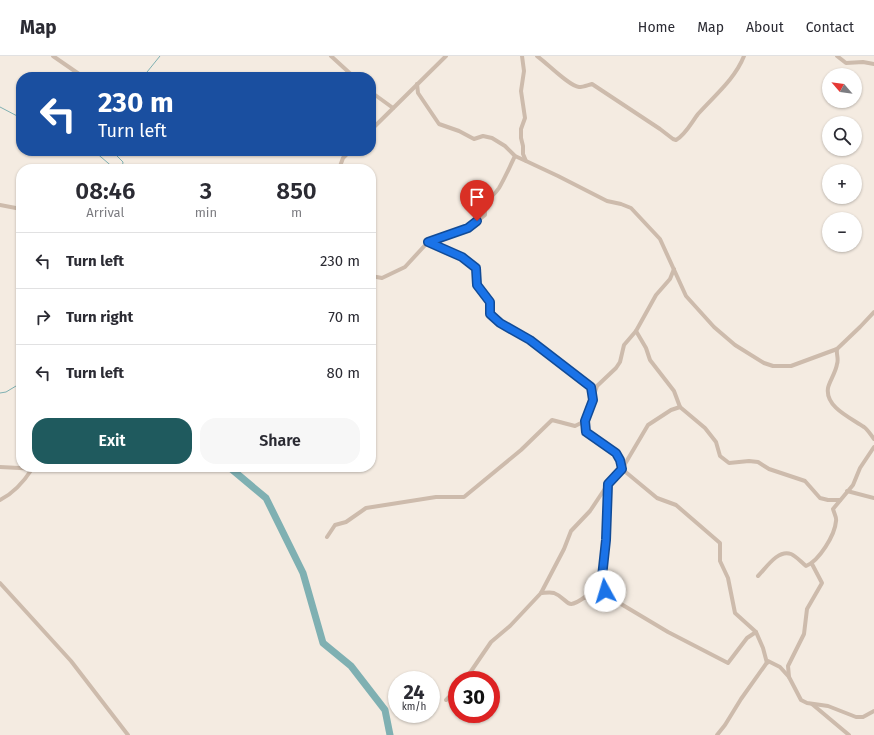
<!DOCTYPE html>
<html lang="en">
<head>
<meta charset="utf-8">
<style>
  body { margin:0; font-family:"Fira Sans",sans-serif; background:#f7f7f7; color:#2b2b33; height:100vh; display:flex; flex-direction:column; font-size:15px; white-space:nowrap }
  * { box-sizing:border-box; margin:0 }
  p { font-size:13px; color:#7c7c81 }
  .icon { flex:none; width:22px; height:22px; fill:none; stroke:currentColor; stroke-width:2; stroke-linecap:round; stroke-linejoin:round }
  .map { position:relative; flex:1; overflow:hidden }
  .side { position:absolute; left:16px; top:108px; width:360px; height:308px; display:flex; flex-direction:column; background:#fff; border-radius:16px; box-shadow:0 1px 3px #0004 }
  .side>* { flex:none }
  .hud { position:absolute; left:16px; top:16px; width:360px; height:84px; border-radius:16px; box-shadow:0 1px 3px #0004; background:#1a4fa0; color:#fff; overflow:hidden }
  .needle { width:26px; rotate:298deg }
  .tools { position:absolute; left:822px; top:12px; display:grid; gap:8px }
  .tools a { display:grid; place-items:center; width:40px; height:40px; border-radius:50%; background:#fff; box-shadow:0 1px 3px #0004; font-size:20px }
  .speed { position:absolute; left:388px; top:615px; display:flex; gap:8px; font-size:20px; font-weight:700; text-align:center }
  .speed>* { display:grid; place-content:center; width:52px; height:52px; border-radius:50%; background:#fff; box-shadow:0 1px 3px #0004; line-height:1 }
  .speed small { font-size:10px; font-weight:400 }
  .speed .limit { border:6px solid #d22; background:#fff; color:#111 }
  .pin { position:absolute; display:grid; place-items:center; width:34px; height:34px; color:#fff; margin:-41px -17px; border-radius:50% 50% 50% 0; rotate:-45deg; box-shadow:0 0 4px #0007 }
  .pin .icon { rotate:45deg }
  .me { position:absolute; width:44px; margin:-22px; rotate:354deg; stroke-linejoin:round; filter:drop-shadow(0 0 3px #0008) }
  .turn { display:flex; align-items:center; gap:14px; height:84px; padding:0 16px; font-size:18px }
  .turn .icon { width:52px; height:52px; stroke-width:2.5 }
  .turn b { display:block; font-size:28px; line-height:34px }
  .eta { display:flex; justify-content:space-evenly; align-items:center; height:68px; text-align:center }
  .eta b { font-size:24px; font-weight:600; line-height:28px }
  .cta { display:flex; gap:8px; margin-top:auto; padding:8px 16px }
  .cta a { flex:1; height:46px; border-radius:16px; background:#1f5a5e; color:#fff; font-size:16px; font-weight:600; line-height:46px; text-align:center }
  .cta a+a { background:#f7f7f7; color:#2b2b33 }
  ul { padding:0; list-style:none }
  li { display:flex; align-items:center; gap:12px; height:56px; padding:0 16px; border-top:1px solid #e1e1e2 }
  li div { flex:1 }
  li b { display:block; font-size:15px }
  li em { font-style:normal }
  header { display:flex; align-items:center; gap:24px; box-sizing:border-box; height:56px; padding:0 20px; background:#fff; border-bottom:1px solid #e1e1e2 }
  header strong { font-size:19px }
  nav { display:flex; gap:22px; margin-inline-start:auto; font-size:14px }
  .map>svg:first-child { display:block }
  .lines { fill:none; stroke-linecap:round; stroke-linejoin:round }
  .stream { stroke:#7fb0b2; stroke-width:1 }
  .river { stroke:#7fb0b2; stroke-width:7 }
  .minor { stroke:#cdbbac; stroke-width:4 }
  .route-casing { stroke:#114b97; stroke-width:10 }
  .route { stroke:#1a73e8; stroke-width:7 }
</style>
</head>
<body>
<header>
<strong>Map</strong>
<nav><a>Home</a><a>Map</a><a>About</a><a>Contact</a></nav>
</header>
<div class="map">
<svg width="874" height="679" viewBox="0 0 874 679">
  <rect width="100%" height="100%" fill="#f4ebe1"/>
  <g class="lines">
    <g class="stream">
      <path d="M 143,21 L 160,0"/>
      <path d="M 0,51 L 21,62"/>
      <path d="M 94,95 L 115,113"/>
      <path d="M 112,95 L 123,106 L 122,113"/>
      <path d="M 0,337 L 6,336 L 21,327"/>
    </g>
    <path class="river" d="M 229,411 L 266,442 L 303,517 L 323,587 L 351,610 L 385,654 L 390,679"/>
    <g class="minor">
      <path d="M 53,0 L 79,18"/>
      <path d="M 331,0 L 354,21"/>
      <path d="M 522,0 L 524,15 L 521,35 L 525,62 L 521,73 L 521,82 L 523,90 L 523,98 L 526,105 L 558,120 L 607,145 L 621,148 L 631,152 L 660,183 L 686,240 L 714,271 L 735,289 L 764,307 L 773,310 L 791,310 L 837,293 L 860,271 L 874,256"/>
      <path d="M 537,0 C 547,7 569,30 579,31 C 583,31 588,29 592,28 L 660,73 L 673,83 L 676,84 C 686,78 691,67 698,58 C 714,40 735,23 744,0"/>
      <path d="M 837,0 L 846,7 L 863,6 L 874,8"/>
      <path d="M 417,28 L 418,37 L 439,68 L 459,75 L 474,83 L 483,80 L 492,82 L 505,90 L 515,100 L 526,105"/>
      <path d="M 371,36 L 393,52"/>
      <path d="M 371,74 L 446,0"/>
      <path d="M 339,113 L 343,102 L 350,95"/>
      <path d="M 0,149 L 21,153"/>
      <path d="M 429,186 L 469,172 L 485,159 C 484,141 492,143 499,132 C 505,122 510,110 515,100"/>
      <path d="M 371,220 L 382,222 L 405,211 L 428,186 L 462,201 L 476,212 L 477,229 L 489,246 L 490,258 L 500,267 L 530,284 L 591,331 L 592,341"/>
      <path d="M 636,275 L 646,292 L 650,304 L 674,335 L 680,351 L 705,372 L 716,386 L 720,400 L 729,407 L 749,405 L 758,406 L 769,413 L 805,425 L 820,442 L 828,444 L 840,444"/>
      <path d="M 837,293 C 836,298 839,303 837,308 C 836,316 829,326 828,332 C 825,351 851,362 864,371 C 868,374 871,379 874,383"/>
      <path d="M 680,351 L 671,354 L 648,369 L 622,413 L 657,442 L 676,449 L 720,487 L 720,505 L 728,522 L 735,557 L 756,576 L 763,592 L 767,607"/>
      <path d="M 0,411 L 58,414"/>
      <path d="M 608,428 L 606,484 L 602,521 L 605,535 L 616,545 L 668,576 L 728,607 L 747,582 L 756,576"/>
      <path d="M 847,435 L 874,442"/>
      <path d="M 0,444 C 14,437 23,427 32,413"/>
      <path d="M 327,481 L 335,469 L 346,466 L 366,452 L 436,441 L 464,441 L 521,394 L 552,364 L 575,370 L 585,365"/>
      <path d="M 758,520 C 766,512 778,493 791,498 C 796,500 801,506 806,510 C 819,505 835,479 836,465 C 837,462 834,457 833,453 L 853,429 L 860,412 L 874,391"/>
      <path d="M 0,527 L 71,605 L 128,679"/>
      <path d="M 541,537 C 544,537 550,536 554,537 C 570,543 564,556 585,541 L 594,547 L 616,545"/>
      <path d="M 789,621 L 788,610 L 804,578 L 807,553 L 822,527 L 812,508"/>
      <path d="M 465,624 L 491,586 L 510,570 L 541,537 L 564,493 L 571,475 L 590,455 L 608,428 L 622,413 L 621,404 L 616,397 L 586,376 L 585,365 L 597,330 L 616,312 L 620,306 L 624,289 L 636,275 L 656,239 L 670,223 L 674,213"/>
      <path d="M 446,644 L 457,633"/>
      <path d="M 812,648 L 849,679"/>
      <path d="M 717,679 L 725,669 L 741,643 L 768,605 L 780,611 L 789,621 L 801,644 L 807,647 L 828,650 L 856,661 L 863,661 L 874,655"/>
    </g>
  </g>
  <g class="lines">
    <defs>
      <path id="route" d="M 477,165 L 468,172 L 428,186 L 462,201 L 476,212 L 477,229 L 490,246 L 490,258 L 500,267 L 530,284 L 591,331 L 593,344 L 585,365 L 586,376 L 616,397 L 620,404 L 622,413 L 608,428 L 606,484 L 602,521 L 605,535"/>
    </defs>
    <use href="#route" class="route-casing"/>
    <use href="#route" class="route"/>
  </g>
</svg>
<div class="tools">
<a><svg class="needle" viewBox="-14 -14 28 28"><path d="M0-13l5 13h-10z" fill="#e53935"/><path d="M0 13l5-13h-10z" fill="#7c7c81"/></svg></a>
<a><svg class="icon" aria-label="search" viewBox="0 0 24 24"><circle cx="10" cy="10" r="6"/><path d="M15 15l6 6"/></svg></a>
<a>+</a>
<a>−</a>
</div>
<div class="speed"><div>24<small>km/h</small></div><div class="limit">30</div></div>
<div class="pin" style="left:477px;top:165px;background:#d93025"><svg class="icon" aria-label="arrive" viewBox="0 0 24 24"><path d="M6 21V4h12l-3 4 3 4H6"/></svg></div>
<svg class="me" style="left:605px;top:535px" viewBox="-20 -20 40 40"><circle r="19" fill="#fff"/><path d="M0-13L10 11 0 6-10 11z" fill="#1a73e8"/></svg>
<div class="hud">
<div class="turn"><svg class="icon" aria-label="left" viewBox="0 0 24 24"><path d="M17 20v-9H6M10 6l-5 5 5 5"/></svg><div><b>230 m</b>Turn left</div></div>
</div>
<section class="side">
<div class="eta">
<div><b>08:46</b><p>Arrival</p></div>
<div><b>3</b><p>min</p></div>
<div><b>850</b><p>m</p></div>
</div>
<ul>
<li><svg class="icon" aria-label="left" viewBox="0 0 24 24"><path d="M17 20v-9H6M10 6l-5 5 5 5"/></svg><div><b>Turn left</b></div><em>230 m</em></li>
<li><svg class="icon" aria-label="right" viewBox="0 0 24 24"><path d="M7 20v-9h11M14 6l5 5-5 5"/></svg><div><b>Turn right</b></div><em>70 m</em></li>
<li><svg class="icon" aria-label="left" viewBox="0 0 24 24"><path d="M17 20v-9H6M10 6l-5 5 5 5"/></svg><div><b>Turn left</b></div><em>80 m</em></li>
</ul>
<div class="cta"><a>Exit</a><a>Share</a></div>
</section>
</div>
</body>
</html>
